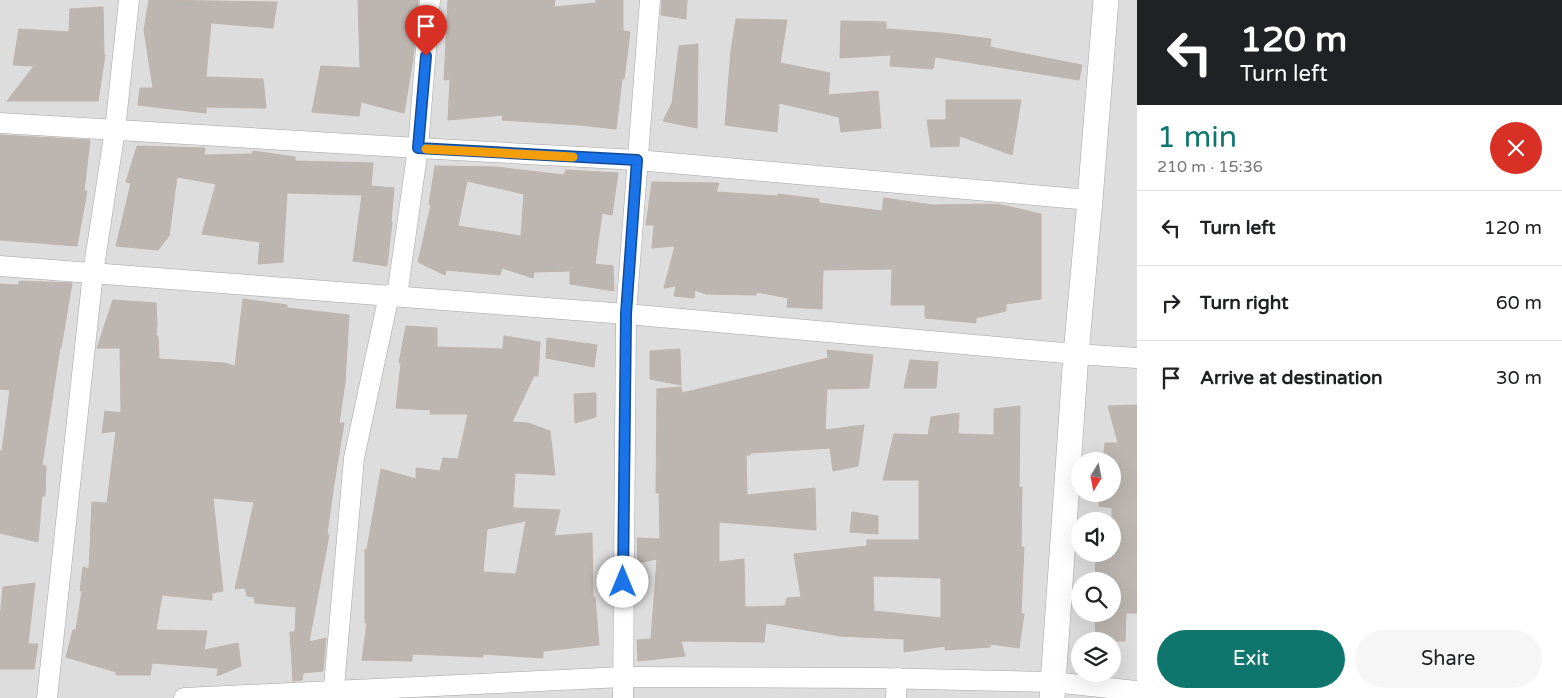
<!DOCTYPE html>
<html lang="en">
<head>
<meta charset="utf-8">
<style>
  body { margin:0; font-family:"Varela Round",sans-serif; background:#f6f6f6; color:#202124; height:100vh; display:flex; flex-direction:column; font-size:19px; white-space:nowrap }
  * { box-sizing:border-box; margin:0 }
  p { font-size:16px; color:#757577 }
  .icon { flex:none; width:28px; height:28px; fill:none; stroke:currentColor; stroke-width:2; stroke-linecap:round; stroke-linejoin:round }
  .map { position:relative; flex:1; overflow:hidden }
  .side { display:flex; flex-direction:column; background:#fff; width:425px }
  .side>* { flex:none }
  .hud { background:#202124; color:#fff; overflow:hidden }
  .needle { width:32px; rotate:190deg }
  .buttons { position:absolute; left:1071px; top:452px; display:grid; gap:10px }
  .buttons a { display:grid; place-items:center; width:50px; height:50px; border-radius:50%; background:#fff; box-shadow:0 5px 20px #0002; font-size:25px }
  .pin { position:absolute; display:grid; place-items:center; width:42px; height:42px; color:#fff; margin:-51px -21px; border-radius:50% 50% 50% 0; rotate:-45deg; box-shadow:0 0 5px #0007 }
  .pin .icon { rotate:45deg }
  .me { position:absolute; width:55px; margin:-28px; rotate:0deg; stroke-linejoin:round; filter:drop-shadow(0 0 4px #0008) }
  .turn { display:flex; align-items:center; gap:18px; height:105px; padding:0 20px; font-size:22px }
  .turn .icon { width:65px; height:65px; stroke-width:2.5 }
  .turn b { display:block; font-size:35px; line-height:42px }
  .round { display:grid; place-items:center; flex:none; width:52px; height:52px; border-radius:26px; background:#f6f6f6 }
  .summary { display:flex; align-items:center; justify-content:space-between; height:85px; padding:0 20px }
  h1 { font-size:30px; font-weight:600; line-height:38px; color:#0f766e }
  .primary-button { display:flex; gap:10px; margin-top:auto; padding:10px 20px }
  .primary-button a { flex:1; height:58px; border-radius:30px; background:#0f766e; color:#fff; font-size:20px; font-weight:600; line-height:58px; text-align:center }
  .primary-button a+a { background:#f6f6f6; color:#202124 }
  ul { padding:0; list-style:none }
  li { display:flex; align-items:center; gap:15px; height:75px; padding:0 20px; border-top:1px solid #e0e0e0 }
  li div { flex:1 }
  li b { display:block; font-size:19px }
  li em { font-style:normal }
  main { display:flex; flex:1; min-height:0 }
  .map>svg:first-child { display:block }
  .residential { fill:#dedddd; fill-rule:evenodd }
  .building { fill:#bdb6b0; stroke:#c0b3ab; fill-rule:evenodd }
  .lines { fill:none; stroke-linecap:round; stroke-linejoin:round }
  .minor-casing { stroke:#a4a4a4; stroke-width:21 }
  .tertiary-casing { stroke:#a4a4a4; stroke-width:26 }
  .minor { stroke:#fff; stroke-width:20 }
  .tertiary { stroke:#fff; stroke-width:25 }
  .route-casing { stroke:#114b97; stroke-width:12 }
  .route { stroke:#1a73e8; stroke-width:9 }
  .slow { stroke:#f59e0b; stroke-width:9 }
</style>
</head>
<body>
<main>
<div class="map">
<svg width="1137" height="698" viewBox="0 0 1137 698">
  <rect width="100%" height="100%" fill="#f0ede7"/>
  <path class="residential" d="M 0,0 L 1137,0 L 1137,698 L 0,698 ZM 1080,461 L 1112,461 L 1112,494 L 1080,494 ZM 1080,521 L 1112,521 L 1112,554 L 1080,554 ZM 1080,581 L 1112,581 L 1112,614 L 1080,614 ZM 1080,641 L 1112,641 L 1112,674 L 1080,674 Z"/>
  <g class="building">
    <path d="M 149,0 L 277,2 L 273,28 L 211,23 L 206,77 L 263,79 L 266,108 L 206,107 L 206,113 L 138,105 L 140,88 L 153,88 L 144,30 Z"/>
    <path d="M 358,0 L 418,0 L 413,59 L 404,113 L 361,102 L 359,116 L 312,112 L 321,66 L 360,68 Z"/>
    <path d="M 448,0 L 555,0 L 554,7 L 596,3 L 596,0 L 623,0 L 623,31 L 630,32 L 624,79 L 622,79 L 616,129 L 580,125 L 502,120 L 503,115 L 448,120 L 450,79 L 444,80 Z"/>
    <path d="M 662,0 L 687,0 L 686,19 L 661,15 Z"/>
    <path d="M 103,7 L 104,55 L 105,55 L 98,101 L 7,101 L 34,66 L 13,65 L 19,29 L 69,32 L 70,9 Z"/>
    <path d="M 736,19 L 787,20 L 780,63 L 830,73 L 828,95 L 878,91 L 881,128 L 841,132 L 839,117 L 779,103 L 777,132 L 725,125 L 731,51 Z"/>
    <path d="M 841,21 L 886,22 L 886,29 L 942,33 L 991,39 L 990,47 L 1082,65 L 1079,80 L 935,57 L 933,69 L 890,66 L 891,55 L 840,58 Z"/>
    <path d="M 698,44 L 697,128 L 663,121 L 672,103 L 679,46 Z"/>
    <path d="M 946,100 L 1021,100 L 1012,155 L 960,136 L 959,146 L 931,147 L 927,120 L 946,120 Z"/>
    <path d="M 0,135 L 90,140 L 84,191 L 87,191 L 77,246 L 0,240 Z"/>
    <path d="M 137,146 L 205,148 L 204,155 L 252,154 L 253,151 L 295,157 L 295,161 L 373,163 L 371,186 L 394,188 L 391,222 L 392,222 L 387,266 L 353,261 L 362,195 L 287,193 L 283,262 L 258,264 L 260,242 L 202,234 L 216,184 L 177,177 L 169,236 L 158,250 L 116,246 L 131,183 L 126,182 Z"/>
    <path d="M 435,166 L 496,167 L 564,175 L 566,170 L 618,173 L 612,215 L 602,213 L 595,264 L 613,266 L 614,291 L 570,284 L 570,271 L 534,272 L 533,278 L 502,268 L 500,275 L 446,270 L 445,275 L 418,262 L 431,205 L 429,204 ZM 467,181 L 524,194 L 521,236 L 458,226 Z"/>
    <path d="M 652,182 L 719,183 L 716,192 L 778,196 L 778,194 L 819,199 L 819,203 L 882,211 L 884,198 L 932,205 L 997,204 L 1041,214 L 1041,299 L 1006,304 L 1006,311 L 976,318 L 976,323 L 925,318 L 925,305 L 891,305 L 892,269 L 823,270 L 822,309 L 787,307 L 788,298 L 757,292 L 756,295 L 706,294 L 695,290 L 694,298 L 674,296 L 676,286 L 664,288 L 675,246 L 652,248 L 654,225 L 646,225 Z"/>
    <path d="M 19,281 L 72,283 L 61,348 L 60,348 L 42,465 L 46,466 L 45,496 L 42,496 L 38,542 L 0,533 L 0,451 L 2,451 L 10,390 L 0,389 L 0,284 L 19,285 Z"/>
    <path d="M 243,299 L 287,305 L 287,308 L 349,315 L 345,383 L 339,423 L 344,423 L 334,484 L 327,534 L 329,535 L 309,642 L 326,638 L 323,671 L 303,673 L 302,680 L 293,681 L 290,632 L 295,632 L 296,607 L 255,603 L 254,597 L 247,596 L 245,588 L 235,589 L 254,502 L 213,498 L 223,591 L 212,593 L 212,600 L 162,595 L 156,630 L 207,631 L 204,650 L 238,643 L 241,666 L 217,676 L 218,668 L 152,663 L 150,675 L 116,675 L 116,672 L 66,657 L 73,630 L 76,630 L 82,591 L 80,591 L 83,567 L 89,569 L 92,502 L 107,503 L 116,431 L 102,433 L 105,411 L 121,413 L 120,348 L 97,348 L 113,300 L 156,303 L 157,325 L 156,336 L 158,336 L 159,359 L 224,363 L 235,366 Z"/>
    <path d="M 406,326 L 437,328 L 437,347 L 503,349 L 504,336 L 540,342 L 538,376 L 534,376 L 512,422 L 528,423 L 550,431 L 555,475 L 515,473 L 513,508 L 560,510 L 554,536 L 592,533 L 593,597 L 595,597 L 599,645 L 543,651 L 543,658 L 483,654 L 483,657 L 412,654 L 412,661 L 362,660 L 367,623 L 365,623 L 365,549 L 367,549 L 381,469 L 416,479 L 416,468 L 440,471 L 443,458 L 458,459 L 468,414 L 430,414 L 431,410 L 396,408 L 401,363 L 399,363 ZM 526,521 L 516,574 L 483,572 L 487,529 Z"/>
    <path d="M 547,338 L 597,345 L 594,367 L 546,358 Z"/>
    <path d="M 680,349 L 681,385 L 650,379 L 650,351 Z"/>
    <path d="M 827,350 L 873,355 L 869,388 L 827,389 L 825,430 L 864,425 L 858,466 L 833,471 L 830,448 L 750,453 L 750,455 L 746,455 L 747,495 L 815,488 L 816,530 L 719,522 L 719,562 L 744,559 L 745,607 L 785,606 L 787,598 L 801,597 L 794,554 L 867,546 L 867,540 L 919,540 L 919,480 L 883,480 L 894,434 L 928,435 L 931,417 L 959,413 L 958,434 L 994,435 L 994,409 L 1020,406 L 1019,488 L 1022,487 L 1021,547 L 1024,547 L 1021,614 L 1024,614 L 1019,648 L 990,644 L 990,647 L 945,650 L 945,646 L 904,652 L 904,639 L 840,636 L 766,623 L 764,642 L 681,641 L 685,656 L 638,661 L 637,640 L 651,639 L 657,559 L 638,563 L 637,538 L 660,539 L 659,493 L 656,493 L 657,389 L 681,387 L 682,393 L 828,358 ZM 873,576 L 941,578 L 941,618 L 874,611 Z"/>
    <path d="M 910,360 L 938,362 L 936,388 L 904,388 Z"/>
    <path d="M 596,393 L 596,417 L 575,423 L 574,394 Z"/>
    <path d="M 1137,405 L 1137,613 L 1126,613 L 1125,641 L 1096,641 L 1095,614 L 1112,614 L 1112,581 L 1095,581 L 1096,554 L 1112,554 L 1112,508 L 1099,506 L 1100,494 L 1112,494 L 1112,461 L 1103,461 L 1105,443 L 1118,443 L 1108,406 Z"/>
    <path d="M 852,512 L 878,516 L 878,534 L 850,532 Z"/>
    <path d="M 35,583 L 28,644 L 38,644 L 34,669 L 0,669 L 0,618 L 3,587 Z"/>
  </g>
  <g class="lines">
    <defs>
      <g id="minor">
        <path d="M 0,123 L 418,148 L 637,160 L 1090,200"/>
        <path d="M 0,266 L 626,314 L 1076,354 L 1137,358"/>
        <path d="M 397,296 L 418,148 L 430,0"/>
        <path d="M 47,698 L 93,273 L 115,130 L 129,0"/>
        <path d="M 184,698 L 623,677 L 877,678 L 1053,682 L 1137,691"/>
        <path d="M 333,698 L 354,458 L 389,295"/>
        <path d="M 623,698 L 626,314 L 650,0"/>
        <path d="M 896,698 L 897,678"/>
      </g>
      <path id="tertiary" d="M 1052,698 L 1076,354 L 1090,200 L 1106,0"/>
    </defs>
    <use href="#minor" class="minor-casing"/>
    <use href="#tertiary" class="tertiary-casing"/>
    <use href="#minor" class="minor"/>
    <use href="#tertiary" class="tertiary"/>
  </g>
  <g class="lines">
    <defs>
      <path id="route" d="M 426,56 L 418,148 L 637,160 L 626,314 L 623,582"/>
    </defs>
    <use href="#route" class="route-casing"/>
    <use href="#route" class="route"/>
    <path class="slow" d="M 426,149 L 573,157"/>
  </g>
</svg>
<div class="buttons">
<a><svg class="needle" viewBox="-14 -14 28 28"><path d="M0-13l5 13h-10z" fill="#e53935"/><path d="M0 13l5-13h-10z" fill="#757577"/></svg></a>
<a><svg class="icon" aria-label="sound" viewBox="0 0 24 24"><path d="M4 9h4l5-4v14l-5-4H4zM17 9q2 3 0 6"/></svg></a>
<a><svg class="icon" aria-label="search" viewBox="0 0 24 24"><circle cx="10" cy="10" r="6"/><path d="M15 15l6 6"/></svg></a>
<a><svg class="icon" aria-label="layers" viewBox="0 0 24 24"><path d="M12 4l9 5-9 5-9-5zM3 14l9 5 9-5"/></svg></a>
</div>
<div class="pin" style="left:426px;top:56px;background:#d93025"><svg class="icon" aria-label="arrive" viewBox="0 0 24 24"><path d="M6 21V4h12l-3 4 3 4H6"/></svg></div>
<svg class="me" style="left:623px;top:582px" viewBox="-20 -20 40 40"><circle r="19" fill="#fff"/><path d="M0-13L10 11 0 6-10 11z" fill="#1a73e8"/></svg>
</div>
<section class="side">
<div class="hud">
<div class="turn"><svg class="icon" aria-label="left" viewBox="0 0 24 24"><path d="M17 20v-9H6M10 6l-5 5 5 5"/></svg><div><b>120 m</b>Turn left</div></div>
</div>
<div class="summary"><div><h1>1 min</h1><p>210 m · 15:36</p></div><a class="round" style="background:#d93025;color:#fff"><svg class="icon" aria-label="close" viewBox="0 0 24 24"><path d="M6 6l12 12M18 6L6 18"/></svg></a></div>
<ul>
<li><svg class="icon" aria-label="left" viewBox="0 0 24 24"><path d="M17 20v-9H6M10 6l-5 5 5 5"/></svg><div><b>Turn left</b></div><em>120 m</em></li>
<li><svg class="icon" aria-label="right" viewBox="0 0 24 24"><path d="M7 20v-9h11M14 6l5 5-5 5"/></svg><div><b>Turn right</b></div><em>60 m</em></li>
<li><svg class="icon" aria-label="arrive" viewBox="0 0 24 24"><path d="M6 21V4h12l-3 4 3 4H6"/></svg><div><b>Arrive at destination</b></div><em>30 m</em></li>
</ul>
<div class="primary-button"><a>Exit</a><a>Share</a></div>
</section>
</main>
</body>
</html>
